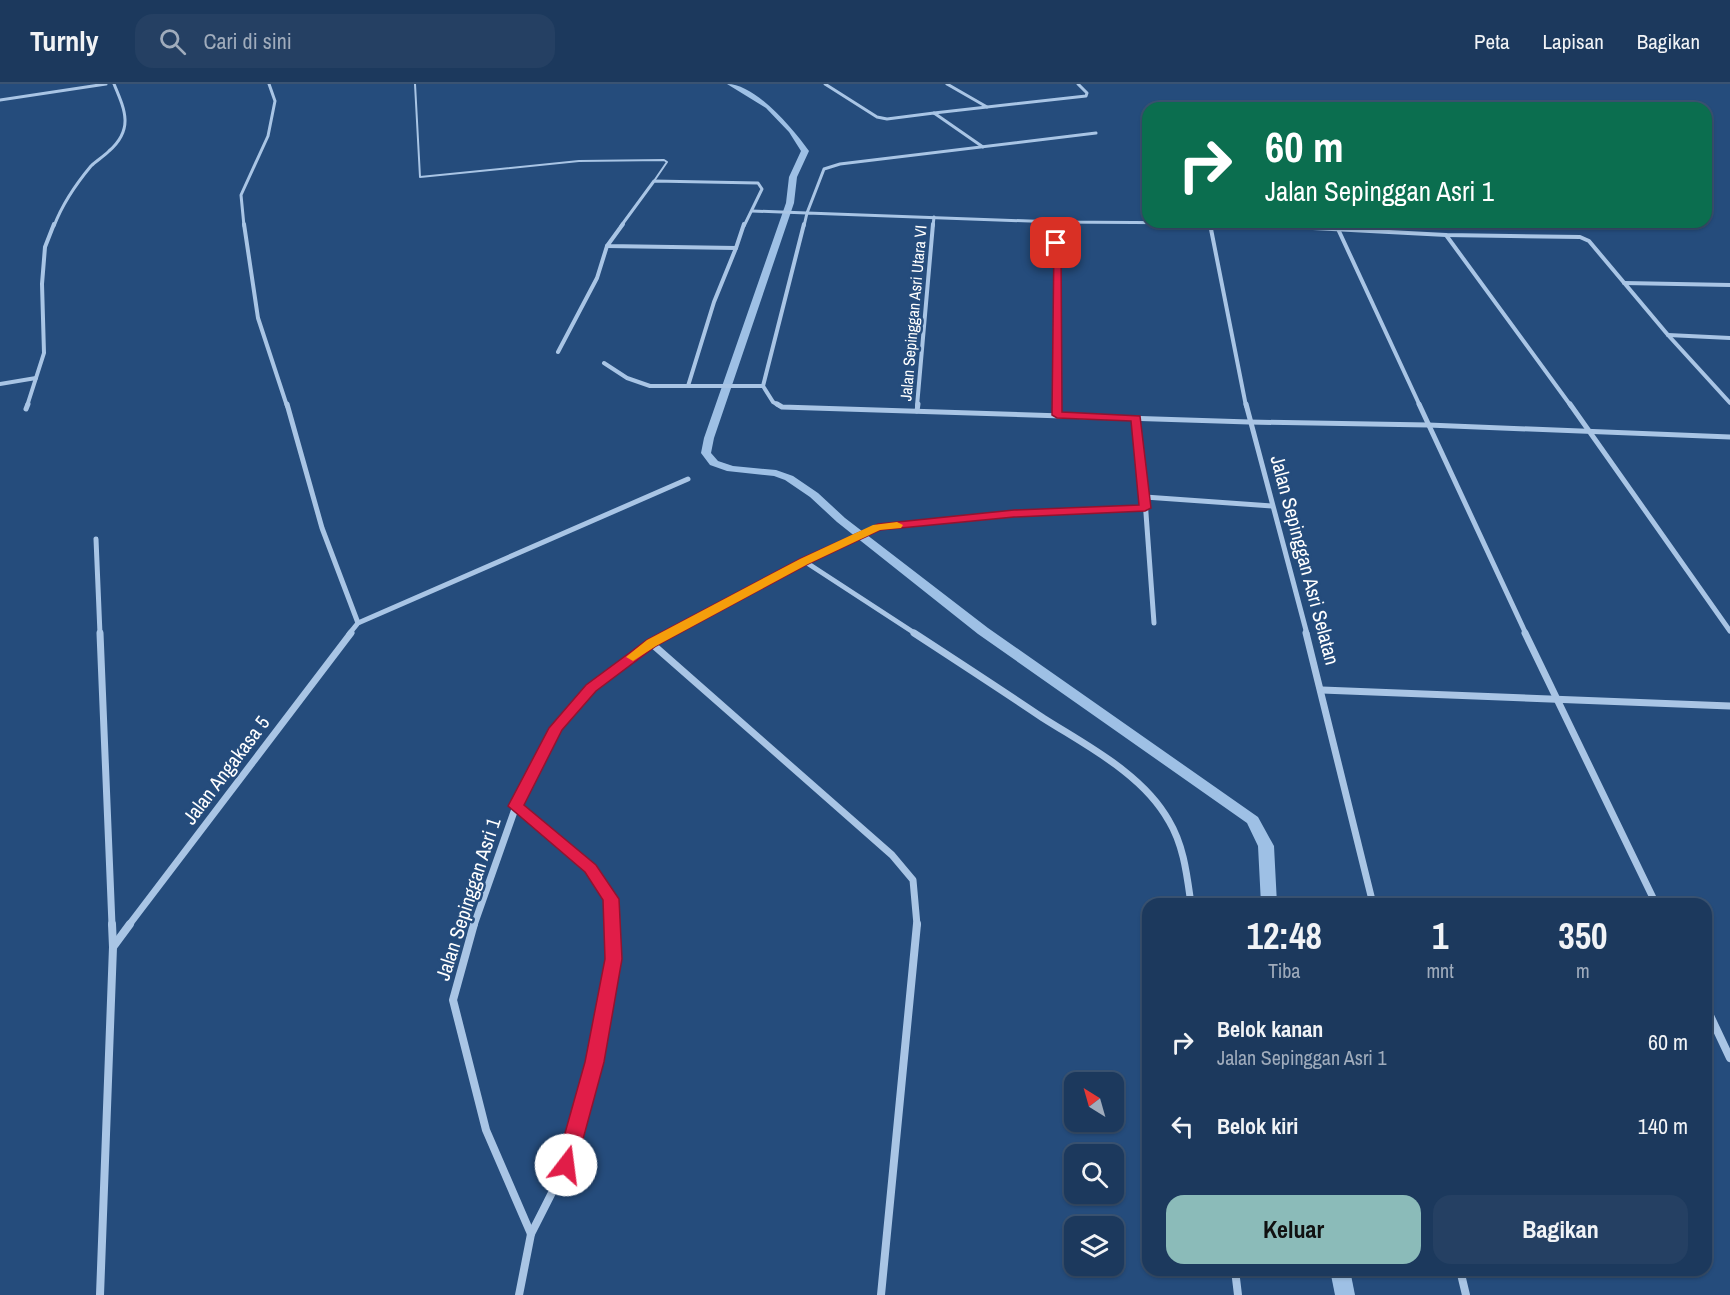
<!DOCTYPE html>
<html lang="id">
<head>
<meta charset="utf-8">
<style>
  body { margin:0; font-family:"Archivo Narrow",sans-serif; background:#254063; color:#f1f3f6; height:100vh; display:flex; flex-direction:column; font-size:22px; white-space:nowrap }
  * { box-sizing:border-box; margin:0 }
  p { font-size:20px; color:#a0acbc }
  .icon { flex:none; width:33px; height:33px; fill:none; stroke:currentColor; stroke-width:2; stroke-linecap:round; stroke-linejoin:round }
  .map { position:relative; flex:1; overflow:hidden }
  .sheet { position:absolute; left:1142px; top:814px; width:570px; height:378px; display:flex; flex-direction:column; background:#1c395d; border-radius:18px; box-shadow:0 2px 4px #0004,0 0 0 2px #3a5372 }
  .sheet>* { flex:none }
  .guide { position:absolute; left:1142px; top:18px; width:570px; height:126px; border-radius:18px; box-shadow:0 2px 4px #0004,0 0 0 2px #3a5372; background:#0b6e4f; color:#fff; overflow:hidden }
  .needle { width:39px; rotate:323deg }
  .controls { position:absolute; left:1064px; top:988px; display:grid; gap:12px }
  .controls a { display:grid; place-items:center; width:60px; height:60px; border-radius:12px; background:#1c395d; box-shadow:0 2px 4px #0004,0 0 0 2px #3a5372; font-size:30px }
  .pin { position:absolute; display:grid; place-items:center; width:51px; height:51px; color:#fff; margin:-26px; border-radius:12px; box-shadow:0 3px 9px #0006 }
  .me { position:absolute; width:66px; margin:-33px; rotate:15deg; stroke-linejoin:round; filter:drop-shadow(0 0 4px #0008) }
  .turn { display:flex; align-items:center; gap:21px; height:126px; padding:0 24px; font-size:27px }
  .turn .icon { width:78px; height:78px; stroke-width:2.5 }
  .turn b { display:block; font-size:42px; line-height:51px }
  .eta { display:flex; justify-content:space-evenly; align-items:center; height:102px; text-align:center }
  .eta b { font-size:36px; font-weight:800; line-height:42px }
  .action { display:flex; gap:12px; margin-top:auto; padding:12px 24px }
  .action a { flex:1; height:69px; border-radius:18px; background:#8bbbb9; color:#111; font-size:24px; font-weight:800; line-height:69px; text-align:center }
  .action a+a { background:#254063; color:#f1f3f6 }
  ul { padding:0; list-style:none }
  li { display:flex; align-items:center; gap:18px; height:84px; padding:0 24px }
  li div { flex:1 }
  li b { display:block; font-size:22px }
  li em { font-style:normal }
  header { display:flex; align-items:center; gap:36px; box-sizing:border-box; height:84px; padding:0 30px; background:#1c395d; border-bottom:2px solid #3a5372 }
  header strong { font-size:28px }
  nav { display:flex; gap:33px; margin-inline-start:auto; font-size:21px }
  .search { width:420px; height:54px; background:#254063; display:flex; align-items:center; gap:15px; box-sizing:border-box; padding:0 21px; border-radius:18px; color:#a0acbc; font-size:22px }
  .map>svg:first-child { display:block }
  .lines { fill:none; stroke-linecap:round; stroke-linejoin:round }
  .stream { fill:#9ec0e5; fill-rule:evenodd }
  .lane { stroke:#a9c5e5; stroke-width:2 }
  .street-far4 { stroke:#a9c5e5; stroke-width:3 }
  .street-far3 { stroke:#a9c5e5; stroke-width:4 }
  .street-far2 { stroke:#a9c5e5; stroke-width:5 }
  .street-far1 { stroke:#a9c5e5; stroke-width:7 }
  .street { stroke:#a9c5e5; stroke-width:8 }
  .route { fill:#e11d48; stroke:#92132f; stroke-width:1.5 }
  .slow { fill:#f59e0b }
  .labels { text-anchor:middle; stroke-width:5; stroke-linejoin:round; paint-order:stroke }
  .far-street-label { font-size:16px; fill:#fff; stroke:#254c7c }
  .street-label { font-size:20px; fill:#fff; stroke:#254c7c }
</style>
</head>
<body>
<header>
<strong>Turnly</strong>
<div class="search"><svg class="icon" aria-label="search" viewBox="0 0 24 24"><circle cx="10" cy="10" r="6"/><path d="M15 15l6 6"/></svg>Cari di sini</div>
<nav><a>Peta</a><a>Lapisan</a><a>Bagikan</a></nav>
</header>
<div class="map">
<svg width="1730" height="1211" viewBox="0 0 1730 1211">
  <rect width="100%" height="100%" fill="#254c7c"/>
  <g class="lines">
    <g class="stream">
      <path d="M 727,0 C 756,0 793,45 809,67 L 797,93 L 794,119 L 714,354 L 711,369 L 718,377 L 733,382 L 776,386 L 793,392 L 818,409 L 845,434 L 988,544 L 1258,733 L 1274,762 L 1277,820 L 1261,820 L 1258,762 L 1247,739 L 978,550 L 837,438 L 810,413 L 785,396 L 774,392 L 727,387 L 710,381 L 701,369 L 704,354 L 786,119 L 789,93 L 801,67 L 789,48 L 766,24 Z"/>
      <path d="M 1330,1186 L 1350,1186 L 1355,1211 L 1335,1211 Z"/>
    </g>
    <path class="lane" d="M 415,0 L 420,93 L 579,77 L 664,76 L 667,78 L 654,97"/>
    <g class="street-far4">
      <path d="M 825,0 L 877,33 L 887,35 L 934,29 L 983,63"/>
      <path d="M 947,0 L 987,23"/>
      <path d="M 0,16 L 106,0"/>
      <path d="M 934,29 L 1086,12 L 1087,9 L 1078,0"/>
      <path d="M 752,127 L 807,129 L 824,85 L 840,80 L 1096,49"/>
      <path d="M 1056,138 L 1056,142"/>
      <path d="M 1210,139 L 1211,142"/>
      <path d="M 54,142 C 62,121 76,100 91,82 C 96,77 103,73 109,67 C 134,45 125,26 114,0"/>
      <path d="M 244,142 L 241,111 L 268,52 L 275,17 L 269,0"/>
      <path d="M 621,142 L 654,97 L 758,99 L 762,105 L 744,142"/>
      <path d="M 804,142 L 807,129 L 1056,138 L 1210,139 L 1269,142"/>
      <path d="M 933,142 L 934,133"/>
    </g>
    <g class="street-far3">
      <path d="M 244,140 L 258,234 L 287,322"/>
      <path d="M 623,140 L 607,162 L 736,164 L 744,140"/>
      <path d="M 1056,140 L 1057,322"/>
      <path d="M 1210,140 L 1246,322"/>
      <path d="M 1239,140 L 1446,151 L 1580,153 L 1589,157 L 1668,251 L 1730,319"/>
      <path d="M 1338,145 L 1420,322"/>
      <path d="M 1446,151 L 1571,322"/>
      <path d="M 1624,199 L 1730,201"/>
      <path d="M 1668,251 L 1730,254"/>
      <path d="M 558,268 L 597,194 L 607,162"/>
      <path d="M 604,279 L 627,294 L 650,302 L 763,302"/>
      <path d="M 0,300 L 36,294"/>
      <path d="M 688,302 L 714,218 L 736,164"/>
      <path d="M 27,322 L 44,269 L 42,200 L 45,163 L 54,140"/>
      <path d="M 780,322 L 773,318 L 763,302 L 804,140"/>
      <path d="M 917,322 L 933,140"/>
    </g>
    <g class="street-far2">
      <path d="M 287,320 L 322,444 L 358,539"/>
      <path d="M 777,320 L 782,323 L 1249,338 L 1428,341 L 1730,353"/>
      <path d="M 1057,320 L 1057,331"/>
      <path d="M 1246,320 L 1307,550"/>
      <path d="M 1419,320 L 1526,550"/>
      <path d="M 1570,320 L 1730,547"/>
      <path d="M 26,325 L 28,320"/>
      <path d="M 917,327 L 918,320"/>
      <path d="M 1136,334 L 1144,402 L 1154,539"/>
      <path d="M 1145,413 L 1272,422"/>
      <path d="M 96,455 L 100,550"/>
      <path d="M 804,477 L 916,550"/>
      <path d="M 349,550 L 358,539 L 688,395"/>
      <path d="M 667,550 L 804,477 L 877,443 L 1014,430 L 1145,424"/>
    </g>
    <g class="street-far1">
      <path d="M 100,549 L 112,841"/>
      <path d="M 914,549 C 957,577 1000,605 1043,634 C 1087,662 1143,690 1169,737 C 1184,762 1187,792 1191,820"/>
      <path d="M 1306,549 L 1373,820"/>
      <path d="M 1525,549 L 1656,820"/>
      <path d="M 651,559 L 892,771 L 913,796 L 917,841"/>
      <path d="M 1322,606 L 1730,622"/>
      <path d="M 516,722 L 590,784 L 611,815 L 612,841"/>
      <path d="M 129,841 L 351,549"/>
      <path d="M 474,841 L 516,722 L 556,644 L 591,604 L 651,559 L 670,549"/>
    </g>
    <g class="street">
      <path d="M 112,840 L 113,863"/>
      <path d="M 474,840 L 453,916 L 486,1046 L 531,1150 L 519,1211"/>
      <path d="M 1706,923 L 1730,974"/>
      <path d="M 531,1150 L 566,1081 L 595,978 L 614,875 L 612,840"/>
      <path d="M 1235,1186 L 1238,1211"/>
      <path d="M 1460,1186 L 1466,1211"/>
      <path d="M 100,1211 L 113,863 L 130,840"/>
      <path d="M 881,1211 L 917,840"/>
    </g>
  </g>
  <path class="route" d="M 1054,157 L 1061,159 L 1062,328 L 1140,332 L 1151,424 L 1145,427 L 1014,433 L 880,446 L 808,480 L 656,562 L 596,607 L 562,646 L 524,721 L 596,781 L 619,815 L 622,875 L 604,978 L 576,1081 L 573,1087 L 566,1089 L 559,1087 L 556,1081 L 585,978 L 605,875 L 603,816 L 585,788 L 508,722 L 549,644 L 586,601 L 647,556 L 800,475 L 878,440 L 1014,426 L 1139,421 L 1131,337 L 1057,334 L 1052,331 Z"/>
  <path class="slow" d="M 897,438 L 903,441 L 901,444 L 880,446 L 808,480 L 656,562 L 633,577 L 626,573 L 647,556 L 800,475 L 873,441 Z"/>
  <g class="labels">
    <g class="far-street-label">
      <text transform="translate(913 229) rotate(-85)" y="6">Jalan Sepinggan Asri Utara VI</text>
    </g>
    <g class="street-label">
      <text transform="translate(1305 476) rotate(75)" y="7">Jalan Sepinggan Asri Selatan</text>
      <text transform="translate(226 686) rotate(-53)" y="7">Jalan Angakasa 5</text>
      <text transform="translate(468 815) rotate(-72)" y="7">Jalan Sepinggan Asri 1</text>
    </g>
  </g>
</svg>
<div class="controls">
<a><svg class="needle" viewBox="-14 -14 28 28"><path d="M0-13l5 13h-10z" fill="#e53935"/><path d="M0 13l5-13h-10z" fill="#a0acbc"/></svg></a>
<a><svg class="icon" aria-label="search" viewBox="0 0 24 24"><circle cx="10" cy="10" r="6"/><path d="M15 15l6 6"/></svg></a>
<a><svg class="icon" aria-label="layers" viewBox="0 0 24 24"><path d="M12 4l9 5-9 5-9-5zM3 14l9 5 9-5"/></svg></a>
</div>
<div class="pin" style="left:1056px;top:159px;background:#d93025"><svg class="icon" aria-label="arrive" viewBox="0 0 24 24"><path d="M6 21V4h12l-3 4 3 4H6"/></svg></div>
<svg class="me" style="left:566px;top:1081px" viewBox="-20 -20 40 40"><circle r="19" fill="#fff"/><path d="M0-13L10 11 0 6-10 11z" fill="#e11d48"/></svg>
<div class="guide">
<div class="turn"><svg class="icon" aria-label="right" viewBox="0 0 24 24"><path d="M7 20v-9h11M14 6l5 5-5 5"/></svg><div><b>60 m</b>Jalan Sepinggan Asri 1</div></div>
</div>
<section class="sheet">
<div class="eta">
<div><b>12:48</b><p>Tiba</p></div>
<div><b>1</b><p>mnt</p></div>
<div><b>350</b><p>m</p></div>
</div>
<ul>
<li><svg class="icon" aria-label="right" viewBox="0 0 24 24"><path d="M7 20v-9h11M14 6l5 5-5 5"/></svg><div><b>Belok kanan</b><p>Jalan Sepinggan Asri 1</p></div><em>60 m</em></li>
<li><svg class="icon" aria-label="left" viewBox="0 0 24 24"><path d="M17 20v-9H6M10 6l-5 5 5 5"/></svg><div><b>Belok kiri</b></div><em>140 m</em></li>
</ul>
<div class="action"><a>Keluar</a><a>Bagikan</a></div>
</section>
</div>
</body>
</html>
